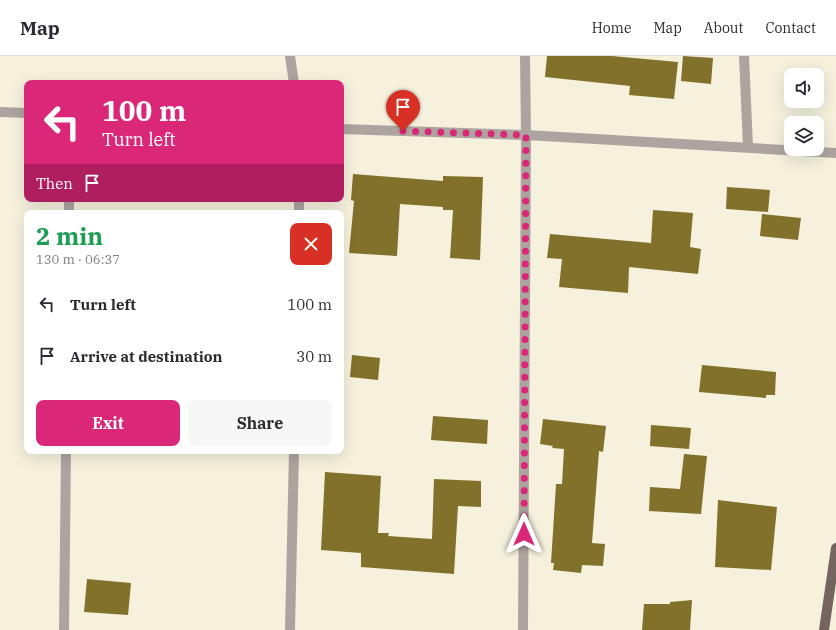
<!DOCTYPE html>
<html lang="en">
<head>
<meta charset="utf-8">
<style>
  body { margin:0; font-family:"IBM Plex Serif",serif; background:#f7f7f7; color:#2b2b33; height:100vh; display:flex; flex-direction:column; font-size:15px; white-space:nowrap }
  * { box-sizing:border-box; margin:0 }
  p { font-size:13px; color:#7c7c81 }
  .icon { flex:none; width:22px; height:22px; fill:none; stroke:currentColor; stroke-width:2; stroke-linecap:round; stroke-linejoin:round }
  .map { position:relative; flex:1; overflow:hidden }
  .panel { position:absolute; left:24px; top:154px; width:320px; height:244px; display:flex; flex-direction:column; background:#fff; border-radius:8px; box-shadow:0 4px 16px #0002 }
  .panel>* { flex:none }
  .banner { position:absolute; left:24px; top:24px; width:320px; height:122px; border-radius:8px; box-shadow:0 4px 16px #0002; background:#db2777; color:#fff; overflow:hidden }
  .fabs { position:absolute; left:784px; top:12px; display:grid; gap:8px }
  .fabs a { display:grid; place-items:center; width:40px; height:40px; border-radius:8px; background:#fff; box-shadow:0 4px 16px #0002; font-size:20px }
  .pin { position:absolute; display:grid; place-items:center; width:34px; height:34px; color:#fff; margin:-41px -17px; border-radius:50% 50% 50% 0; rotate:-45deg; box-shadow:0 0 4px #0007 }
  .pin .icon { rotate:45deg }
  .me { position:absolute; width:44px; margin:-22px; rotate:0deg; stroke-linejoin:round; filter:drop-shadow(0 0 3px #0008) }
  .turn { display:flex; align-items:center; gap:14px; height:84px; padding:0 12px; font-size:18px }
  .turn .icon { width:52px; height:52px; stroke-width:2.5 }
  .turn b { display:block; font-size:28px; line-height:34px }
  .then { display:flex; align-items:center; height:38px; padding:0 12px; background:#0003; gap:8px; font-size:15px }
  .round { display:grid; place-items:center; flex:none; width:42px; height:42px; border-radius:8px; background:#f7f7f7 }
  .overview { display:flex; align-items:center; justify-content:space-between; height:68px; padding:0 12px }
  h1 { font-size:24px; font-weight:700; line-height:30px; color:#1e9e55 }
  .cta { display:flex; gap:8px; margin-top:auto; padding:8px 12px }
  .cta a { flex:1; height:46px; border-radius:8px; background:#db2777; color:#fff; font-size:16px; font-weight:700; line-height:46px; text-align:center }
  .cta a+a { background:#f7f7f7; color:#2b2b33 }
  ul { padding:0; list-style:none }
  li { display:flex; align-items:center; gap:12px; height:52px; padding:0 12px }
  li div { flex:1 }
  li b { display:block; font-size:15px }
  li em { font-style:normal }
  header { display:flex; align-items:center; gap:24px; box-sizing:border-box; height:56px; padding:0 20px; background:#fff; border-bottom:1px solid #e1e1e2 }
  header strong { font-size:19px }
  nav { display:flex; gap:22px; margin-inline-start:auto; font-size:14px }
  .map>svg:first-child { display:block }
  .building { fill:#81712a }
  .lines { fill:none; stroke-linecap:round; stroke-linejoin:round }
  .minor { stroke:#ada4a0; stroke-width:10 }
  .primary { stroke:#74655e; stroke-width:10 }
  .route { stroke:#db2777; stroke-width:7; stroke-dasharray:0 12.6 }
</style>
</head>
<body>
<header>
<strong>Map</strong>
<nav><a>Home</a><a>Map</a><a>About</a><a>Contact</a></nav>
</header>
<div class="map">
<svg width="836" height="574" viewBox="0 0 836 574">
  <rect width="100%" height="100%" fill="#f5f1dd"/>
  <g class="building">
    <path d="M 547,0 L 612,0 L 678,6 L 674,43 L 629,39 L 630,30 L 545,21 Z"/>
    <path d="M 683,0 L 713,2 L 711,28 L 681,25 Z"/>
    <path d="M 353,118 L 443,125 L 443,120 L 483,121 L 480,204 L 450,202 L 453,154 L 443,154 L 443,151 L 400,148 L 397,200 L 349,197 L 354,145 L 351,144 Z"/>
    <path d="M 727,131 L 770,134 L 768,156 L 726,153 Z"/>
    <path d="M 653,154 L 693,157 L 690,191 L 701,193 L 698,218 L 629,211 L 628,237 L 559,231 L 562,203 L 547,202 L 550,178 L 651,187 Z"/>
    <path d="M 762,158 L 801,162 L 798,184 L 760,180 Z"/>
    <path d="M 352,299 L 380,302 L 378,324 L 350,321 Z"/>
    <path d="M 702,309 L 776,316 L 775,339 L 766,339 L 766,342 L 699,336 Z"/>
    <path d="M 433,360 L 488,364 L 487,388 L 431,384 Z"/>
    <path d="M 543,363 L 606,370 L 603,396 L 599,395 L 592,487 L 605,488 L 603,510 L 582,509 L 581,517 L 553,514 L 554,507 L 551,507 L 556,428 L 562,428 L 564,393 L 552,392 L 553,390 L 540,388 Z"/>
    <path d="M 651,369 L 691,372 L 689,393 L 650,390 Z"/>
    <path d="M 684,398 L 707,400 L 701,458 L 649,455 L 650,431 L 680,433 Z"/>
    <path d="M 325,416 L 381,420 L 378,477 L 389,477 L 388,480 L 432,483 L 434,423 L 481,425 L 481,451 L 458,450 L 454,518 L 361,511 L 361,497 L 321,494 Z"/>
    <path d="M 718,444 L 777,451 L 771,514 L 715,511 Z"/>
    <path d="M 87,523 L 131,527 L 128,559 L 84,556 Z"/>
    <path d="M 692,544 L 690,574 L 642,574 L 644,548 L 670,548 L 670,546 Z"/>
  </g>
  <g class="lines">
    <g class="minor">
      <path d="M 290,0 L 294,27"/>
      <path d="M 744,0 L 748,91"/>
      <path d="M 0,56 L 27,57"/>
      <path d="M 341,73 L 526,79 L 836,97"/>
      <path d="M 69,157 L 69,143"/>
      <path d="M 299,157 L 299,143"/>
      <path d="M 64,574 L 66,395"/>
      <path d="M 290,574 L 294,395"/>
      <path d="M 523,574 L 526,79 L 525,0"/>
    </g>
    <path class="primary" d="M 824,574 L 836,492"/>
  </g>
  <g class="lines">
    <path class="route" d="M 403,75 L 526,79 L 524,478"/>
  </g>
</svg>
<div class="fabs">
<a><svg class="icon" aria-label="sound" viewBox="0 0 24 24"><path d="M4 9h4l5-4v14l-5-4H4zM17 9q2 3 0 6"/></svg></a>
<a><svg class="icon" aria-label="layers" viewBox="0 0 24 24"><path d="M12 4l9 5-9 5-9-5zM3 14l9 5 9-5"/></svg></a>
</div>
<div class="pin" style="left:403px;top:75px;background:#d93025"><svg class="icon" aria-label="arrive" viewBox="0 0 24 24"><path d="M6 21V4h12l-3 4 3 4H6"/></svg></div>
<svg class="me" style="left:524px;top:478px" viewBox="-20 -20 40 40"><path d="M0-17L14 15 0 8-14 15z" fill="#db2777" stroke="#fff" stroke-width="4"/></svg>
<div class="banner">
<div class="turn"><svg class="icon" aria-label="left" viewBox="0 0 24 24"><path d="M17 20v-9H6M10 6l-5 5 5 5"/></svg><div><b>100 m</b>Turn left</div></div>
<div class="then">Then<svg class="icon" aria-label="arrive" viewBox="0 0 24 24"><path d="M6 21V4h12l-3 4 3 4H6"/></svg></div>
</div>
<section class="panel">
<div class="overview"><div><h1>2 min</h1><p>130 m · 06:37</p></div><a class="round" style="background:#d93025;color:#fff"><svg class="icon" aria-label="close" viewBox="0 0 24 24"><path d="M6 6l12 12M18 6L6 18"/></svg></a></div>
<ul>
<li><svg class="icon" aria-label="left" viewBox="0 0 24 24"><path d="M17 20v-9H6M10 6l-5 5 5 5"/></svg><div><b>Turn left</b></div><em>100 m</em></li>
<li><svg class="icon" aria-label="arrive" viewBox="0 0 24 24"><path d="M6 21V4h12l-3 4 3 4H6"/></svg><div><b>Arrive at destination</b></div><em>30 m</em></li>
</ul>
<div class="cta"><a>Exit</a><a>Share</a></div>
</section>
</div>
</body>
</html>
